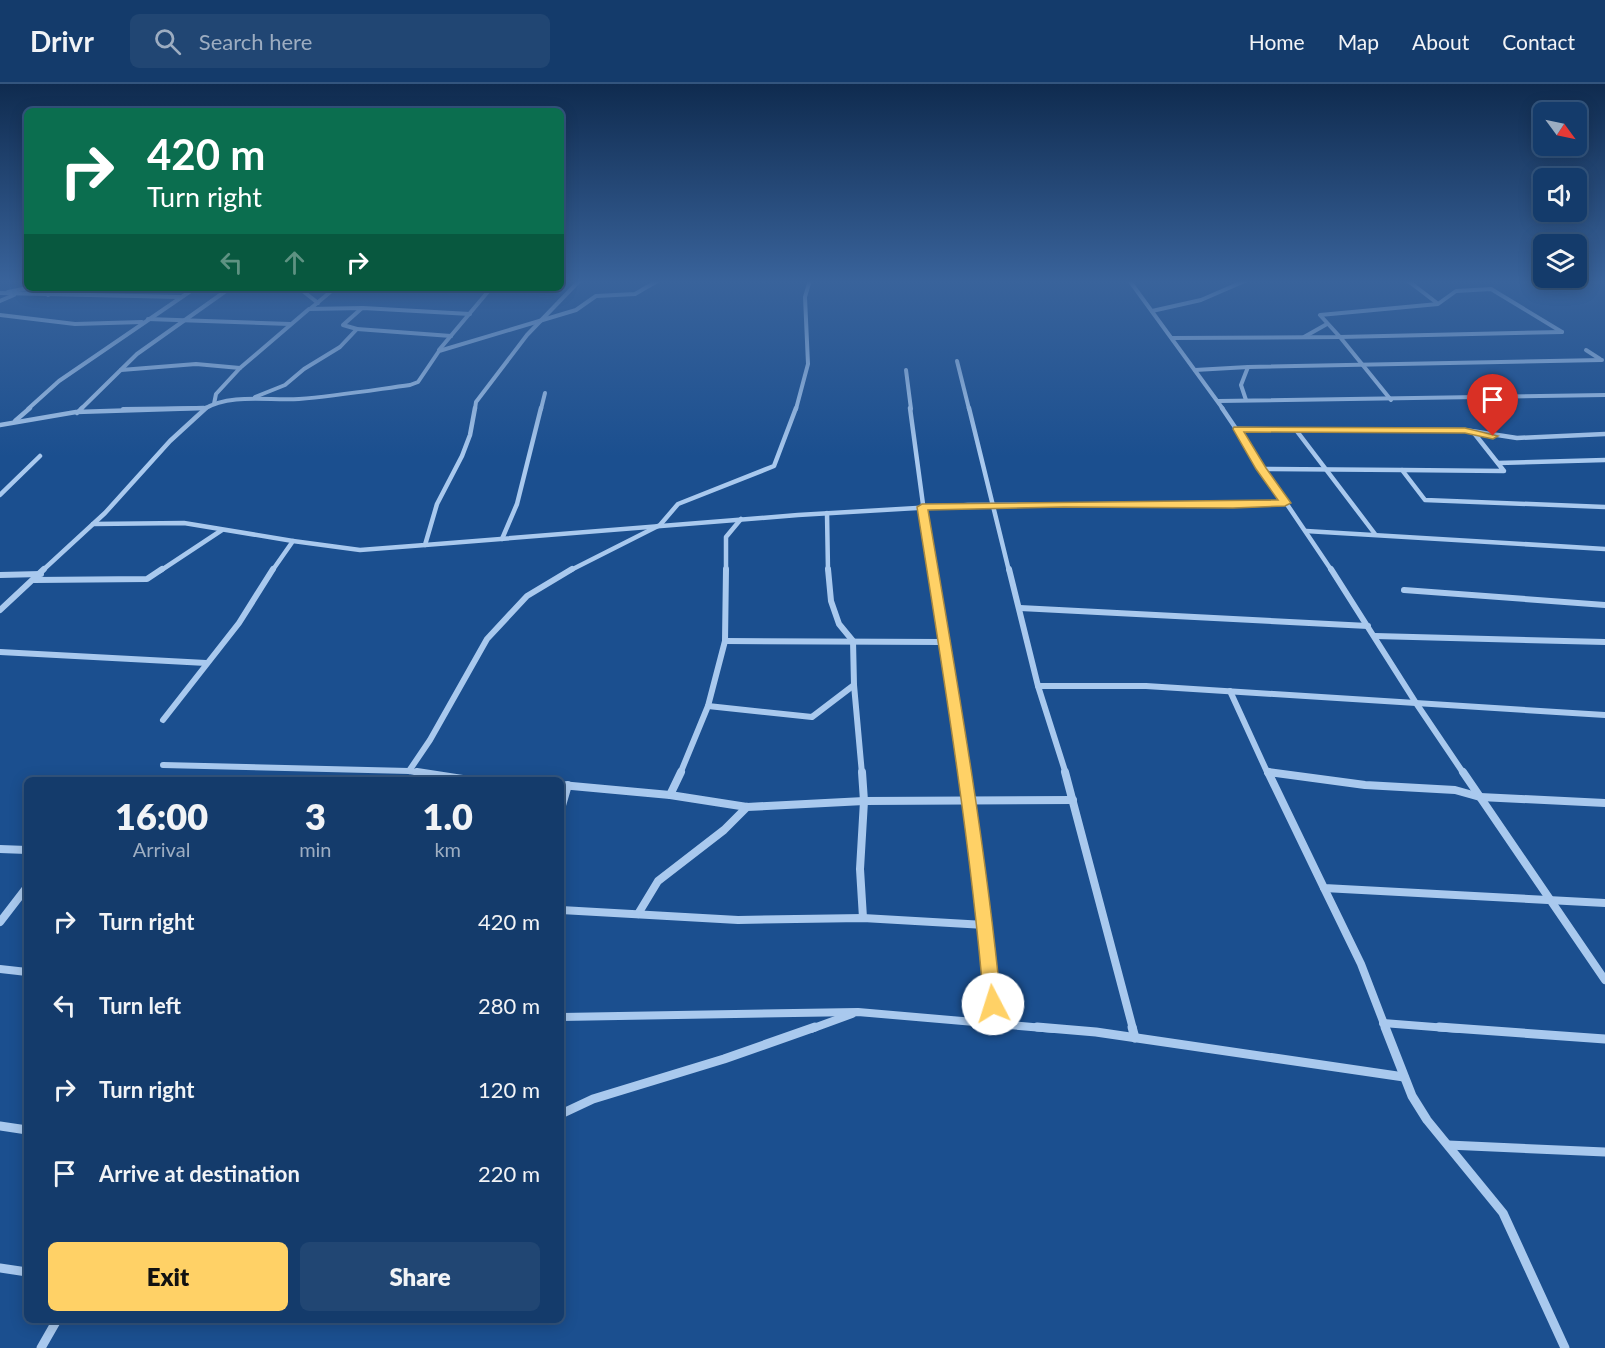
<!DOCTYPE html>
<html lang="en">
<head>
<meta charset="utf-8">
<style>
  body { margin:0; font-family:Lato,sans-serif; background:#214673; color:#f1f3f6; height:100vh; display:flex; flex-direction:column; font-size:22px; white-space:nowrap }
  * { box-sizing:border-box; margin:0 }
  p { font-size:20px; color:#9dadc1 }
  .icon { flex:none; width:33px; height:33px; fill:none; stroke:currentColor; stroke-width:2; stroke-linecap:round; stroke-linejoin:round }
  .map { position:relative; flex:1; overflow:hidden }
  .drawer { position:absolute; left:24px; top:693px; width:540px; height:546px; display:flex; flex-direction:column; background:#143b6b; border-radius:9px; box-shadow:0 3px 15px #0003,0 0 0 2px #33557e }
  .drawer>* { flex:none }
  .banner { position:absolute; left:24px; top:24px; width:540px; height:183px; border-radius:9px; box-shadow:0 3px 15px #0003,0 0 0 2px #33557e; background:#0b6e4f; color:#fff; overflow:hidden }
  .needle { width:39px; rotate:123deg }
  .controls { position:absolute; left:1533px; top:18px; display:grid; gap:12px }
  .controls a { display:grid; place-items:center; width:54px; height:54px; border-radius:9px; background:#143b6b; box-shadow:0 3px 15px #0003,0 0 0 2px #33557e; font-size:30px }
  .pin { position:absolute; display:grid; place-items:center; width:51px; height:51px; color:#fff; margin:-62px -26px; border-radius:50% 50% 50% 0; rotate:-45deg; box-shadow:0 0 6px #0007 }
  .pin .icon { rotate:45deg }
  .me { position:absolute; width:66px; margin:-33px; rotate:355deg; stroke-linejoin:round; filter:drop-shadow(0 0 4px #0008) }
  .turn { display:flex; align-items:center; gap:21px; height:126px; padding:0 24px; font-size:27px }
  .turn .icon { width:78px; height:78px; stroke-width:2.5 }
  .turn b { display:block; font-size:42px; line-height:51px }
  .lanes { display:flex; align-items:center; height:57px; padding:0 24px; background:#0003; justify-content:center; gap:30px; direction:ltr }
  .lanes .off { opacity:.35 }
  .eta { display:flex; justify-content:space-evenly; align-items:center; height:102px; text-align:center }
  .eta b { font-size:36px; font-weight:800; line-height:42px }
  .primary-button { display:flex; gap:12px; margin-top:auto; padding:12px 24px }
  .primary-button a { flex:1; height:69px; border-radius:9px; background:#ffd166; color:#111; font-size:24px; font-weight:800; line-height:69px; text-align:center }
  .primary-button a+a { background:#214673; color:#f1f3f6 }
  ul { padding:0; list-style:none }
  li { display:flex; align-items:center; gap:18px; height:84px; padding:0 24px }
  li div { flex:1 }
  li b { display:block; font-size:22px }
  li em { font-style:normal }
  header { display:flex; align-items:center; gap:36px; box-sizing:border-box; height:84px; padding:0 30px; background:#143b6b; border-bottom:2px solid #33557e }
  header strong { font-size:28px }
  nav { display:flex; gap:33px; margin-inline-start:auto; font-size:21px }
  .search { width:420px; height:54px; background:#214673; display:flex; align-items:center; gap:15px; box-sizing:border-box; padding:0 21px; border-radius:9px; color:#9dadc1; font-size:22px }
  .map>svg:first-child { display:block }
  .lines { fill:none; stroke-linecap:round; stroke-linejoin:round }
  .street-far4 { stroke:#a9c9ee; stroke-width:4 }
  .street-far3 { stroke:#a9c9ee; stroke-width:4.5 }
  .street-far2 { stroke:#a9c9ee; stroke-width:6 }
  .street-far1 { stroke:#a9c9ee; stroke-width:8 }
  .street { stroke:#a9c9ee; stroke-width:9 }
  .route { fill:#ffd166; stroke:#a68842; stroke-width:1.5 }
</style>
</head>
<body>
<header>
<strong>Drivr</strong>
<div class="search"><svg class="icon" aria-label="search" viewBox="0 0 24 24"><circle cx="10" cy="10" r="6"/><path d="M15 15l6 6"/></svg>Search here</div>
<nav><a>Home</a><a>Map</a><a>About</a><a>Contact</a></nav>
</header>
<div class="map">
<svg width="1605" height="1264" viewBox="0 0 1605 1264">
  <rect width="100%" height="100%" fill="#1b4f8f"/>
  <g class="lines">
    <g class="street-far4">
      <path d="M 1129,196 L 1223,325"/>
      <path d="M 1407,196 L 1437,219"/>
      <path d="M 299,204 L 318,219"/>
      <path d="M 8,208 L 28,204"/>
      <path d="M 0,209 L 180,213"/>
      <path d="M 48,211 L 61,204"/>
      <path d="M 0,217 L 14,211"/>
      <path d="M 310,225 L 335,204"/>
      <path d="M 1152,227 L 1201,216 L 1247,196"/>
      <path d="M 0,231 L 75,240 L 142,238"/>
      <path d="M 148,235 L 290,240"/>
      <path d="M 357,245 L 451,252"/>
      <path d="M 1304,253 L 1327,240"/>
      <path d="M 1340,253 L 1562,248"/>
      <path d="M 1340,253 L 1391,316"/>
      <path d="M 1172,254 L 1340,253 L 1320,231 L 1438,220 L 1456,207 L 1491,205 L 1562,248"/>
      <path d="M 439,266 L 491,204"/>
      <path d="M 1586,266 L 1600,275"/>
      <path d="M 957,277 L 969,325"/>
      <path d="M 121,286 L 196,280 L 240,284"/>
      <path d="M 906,286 L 911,325"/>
      <path d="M 1195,286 L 1248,283"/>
      <path d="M 255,313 L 285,301 L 304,285 L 340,263 L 357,245 L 343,241 L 362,224"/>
      <path d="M 1246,316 L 1241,301 L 1248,283 L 1602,276"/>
      <path d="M 1218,317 L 1605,311"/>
      <path d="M 214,320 L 216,310 L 240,284 L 309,225 L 363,224 L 470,230"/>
      <path d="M 28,325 L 59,297 L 195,204"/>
      <path d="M 81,325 L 137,270 L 230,204"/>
      <path d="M 123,325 L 204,324"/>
      <path d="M 204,325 C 231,309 269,317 299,315 C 336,312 373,306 410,301 L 418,298 L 439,267 L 576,226 L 596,212 L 635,210 L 659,196"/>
      <path d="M 475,325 L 476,318 L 527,251 L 580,196"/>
      <path d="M 541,325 L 545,309"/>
      <path d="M 796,325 L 808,280 L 805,213 L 810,196"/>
    </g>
    <g class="street-far3">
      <path d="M 910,324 L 932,487"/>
      <path d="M 969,324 L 1009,487"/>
      <path d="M 1222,324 L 1332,487"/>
      <path d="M 77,329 L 82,324"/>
      <path d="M 15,337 L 30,324"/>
      <path d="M 0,341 L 76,328 L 204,324"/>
      <path d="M 1237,345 L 1465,346 L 1517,354 L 1605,350"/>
      <path d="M 1296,346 L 1375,450"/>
      <path d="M 1498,379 L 1605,376"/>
      <path d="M 1261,385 L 1402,386 L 1425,416 L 1605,423"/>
      <path d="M 1402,386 L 1504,387 L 1474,349"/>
      <path d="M 0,411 L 40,372"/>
      <path d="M 827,429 L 828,487"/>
      <path d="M 93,440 L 184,439 L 293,457"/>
      <path d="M 1306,447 L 1605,465"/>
      <path d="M 502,455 L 517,420 L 541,324"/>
      <path d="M 425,461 L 798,431 L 968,421 L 1285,419"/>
      <path d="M 42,487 L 105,429 L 170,357 L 206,324"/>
      <path d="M 160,487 L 222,446"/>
      <path d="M 272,487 L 293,457 L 360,466 L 425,461 L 437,420 L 462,372 L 470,351 L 475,324"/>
      <path d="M 569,487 L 660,441 L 678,420 L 774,382 L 796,324"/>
      <path d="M 726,487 L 726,453 L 741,435"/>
    </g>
    <g class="street-far2">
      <path d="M 932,485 L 965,690"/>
      <path d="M 1009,485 L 1038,602"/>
      <path d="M 1331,485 L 1416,619 L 1464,690"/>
      <path d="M 0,491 L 41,490"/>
      <path d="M 34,496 L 147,495 L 162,485"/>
      <path d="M 1404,506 L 1605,521"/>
      <path d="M 1020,524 L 1368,542"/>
      <path d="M 0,526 L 44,485"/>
      <path d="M 1375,552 L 1605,558"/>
      <path d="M 725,557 L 943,558"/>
      <path d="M 0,568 L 206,579"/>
      <path d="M 854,601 L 862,690"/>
      <path d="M 1230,607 L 1268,690"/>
      <path d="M 708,622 L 725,557 L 726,485"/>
      <path d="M 163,636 L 239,539 L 273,485"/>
      <path d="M 163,681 L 409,687 L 427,690"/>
      <path d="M 409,687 L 430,656 L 487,555 L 527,512 L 572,485"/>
      <path d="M 1267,688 L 1280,690"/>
      <path d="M 680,690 L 708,622 L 812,633 L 854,601 L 853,557 L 839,540 L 831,517 L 828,485"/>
      <path d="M 1066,690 L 1038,602 L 1146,602 L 1605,631"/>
    </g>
    <g class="street-far1">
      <path d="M 417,688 L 469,696"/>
      <path d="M 681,688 L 670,711 L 747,723 L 864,717 L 1073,716"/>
      <path d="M 862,688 L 864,717 L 860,785 L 863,834"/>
      <path d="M 964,688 L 980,785 L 994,939"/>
      <path d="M 1065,688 L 1133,945"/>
      <path d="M 1268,688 L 1324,804 L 1605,819"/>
      <path d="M 1268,688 L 1365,701 L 1455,706 L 1480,713 L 1605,719"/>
      <path d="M 1463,688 L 1605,896"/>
      <path d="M 561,701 L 670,711"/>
      <path d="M 561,725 L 568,701"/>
      <path d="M 0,765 L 27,766"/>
      <path d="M 1324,804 L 1361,880 L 1386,945"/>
      <path d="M 561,826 L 738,836 L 863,834 L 985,841"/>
      <path d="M 638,830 L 658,797 L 724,746 L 747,723"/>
      <path d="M 0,838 L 27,803"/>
      <path d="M 0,885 L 27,888"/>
      <path d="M 561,933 L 858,928 L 1055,945"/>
      <path d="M 1383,939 L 1460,945"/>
      <path d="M 811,945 L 852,930"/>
    </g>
    <g class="street">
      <path d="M 1037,943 L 1096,948 L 1404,993"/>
      <path d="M 1132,943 L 1135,954"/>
      <path d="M 1385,943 L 1412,1012 L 1427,1036 L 1503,1129 L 1565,1264"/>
      <path d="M 1439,943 L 1605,955"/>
      <path d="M 561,1030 L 593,1015 L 724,975 L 815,943"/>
      <path d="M 0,1042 L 27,1046"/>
      <path d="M 1448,1061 L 1605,1068"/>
      <path d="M 0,1184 L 27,1188"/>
      <path d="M 41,1264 L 57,1236"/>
    </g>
  </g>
  <linearGradient id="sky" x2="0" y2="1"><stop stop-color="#0f2b4f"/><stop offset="0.53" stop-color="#39639b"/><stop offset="1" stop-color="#39639b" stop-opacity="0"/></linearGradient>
  <rect width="1605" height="373" fill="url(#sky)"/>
  <path class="route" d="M 1234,343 L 1465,344 L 1498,352 L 1493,355 L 1465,349 L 1244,348 L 1266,384 L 1291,419 L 1285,422 L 1233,424 L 1064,423 L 928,426 C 956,590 985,754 1001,920 L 999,925 L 993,928 L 986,925 L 984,920 C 970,753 943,588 917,423 L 922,420 L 1278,416 L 1256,385 L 1233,345 Z"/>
</svg>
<div class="controls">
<a><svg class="needle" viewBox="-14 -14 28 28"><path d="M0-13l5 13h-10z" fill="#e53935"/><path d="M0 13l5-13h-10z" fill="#9dadc1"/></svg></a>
<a><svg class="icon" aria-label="sound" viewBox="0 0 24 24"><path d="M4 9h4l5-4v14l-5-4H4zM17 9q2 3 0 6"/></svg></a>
<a><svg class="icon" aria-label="layers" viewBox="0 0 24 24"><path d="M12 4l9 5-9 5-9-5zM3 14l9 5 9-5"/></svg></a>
</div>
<div class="pin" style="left:1493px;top:352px;background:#d93025"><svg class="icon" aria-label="arrive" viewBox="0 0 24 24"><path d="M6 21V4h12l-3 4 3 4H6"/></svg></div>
<svg class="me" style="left:993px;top:920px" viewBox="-20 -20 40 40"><circle r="19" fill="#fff"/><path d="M0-13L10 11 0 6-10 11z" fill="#ffd166"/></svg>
<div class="banner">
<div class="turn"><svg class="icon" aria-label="right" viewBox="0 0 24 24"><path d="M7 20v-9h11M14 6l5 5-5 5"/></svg><div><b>420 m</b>Turn right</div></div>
<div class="lanes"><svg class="icon off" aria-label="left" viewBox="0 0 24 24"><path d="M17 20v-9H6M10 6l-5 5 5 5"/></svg><svg class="icon off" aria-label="ahead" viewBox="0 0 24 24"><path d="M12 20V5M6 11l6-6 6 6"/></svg><svg class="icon" aria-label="right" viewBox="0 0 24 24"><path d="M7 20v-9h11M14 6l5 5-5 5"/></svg></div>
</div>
<section class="drawer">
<div class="eta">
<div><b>16:00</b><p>Arrival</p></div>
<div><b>3</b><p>min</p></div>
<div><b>1.0</b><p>km</p></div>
</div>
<ul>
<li><svg class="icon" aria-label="right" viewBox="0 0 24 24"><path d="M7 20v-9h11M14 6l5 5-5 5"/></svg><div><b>Turn right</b></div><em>420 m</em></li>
<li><svg class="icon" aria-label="left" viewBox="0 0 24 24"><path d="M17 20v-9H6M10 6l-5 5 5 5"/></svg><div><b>Turn left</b></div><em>280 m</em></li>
<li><svg class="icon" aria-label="right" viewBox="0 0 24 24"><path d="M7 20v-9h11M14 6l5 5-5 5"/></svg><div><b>Turn right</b></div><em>120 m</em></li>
<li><svg class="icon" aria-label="arrive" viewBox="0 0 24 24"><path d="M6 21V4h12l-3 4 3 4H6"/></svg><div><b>Arrive at destination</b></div><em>220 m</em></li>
</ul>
<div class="primary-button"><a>Exit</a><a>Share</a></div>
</section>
</div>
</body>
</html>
